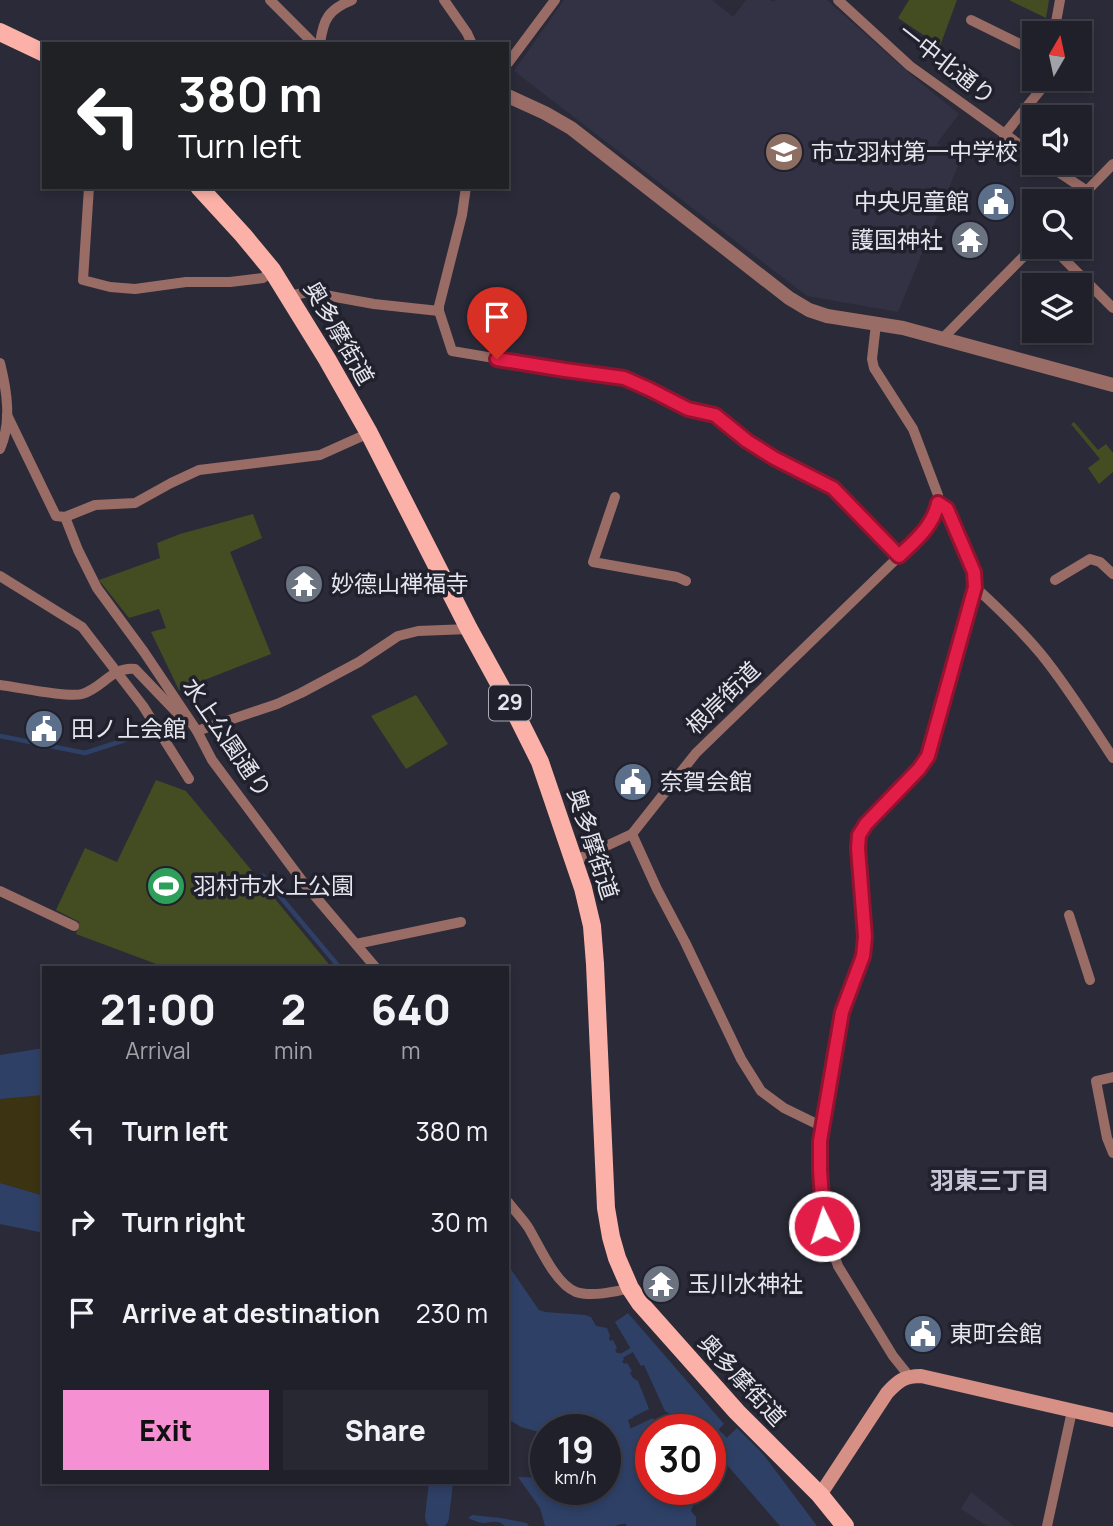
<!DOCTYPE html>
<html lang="en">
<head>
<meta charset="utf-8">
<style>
  body { margin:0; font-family:Manrope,"Noto Sans JP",sans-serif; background:#282832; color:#f1f3f6; height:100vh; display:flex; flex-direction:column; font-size:26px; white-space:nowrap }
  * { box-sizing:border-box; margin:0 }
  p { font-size:23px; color:#a2a3a8 }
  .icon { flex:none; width:38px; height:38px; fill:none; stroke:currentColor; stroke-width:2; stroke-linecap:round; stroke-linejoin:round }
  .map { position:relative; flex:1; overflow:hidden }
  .drawer { position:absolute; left:42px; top:966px; width:467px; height:518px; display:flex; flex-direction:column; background:#20202a; border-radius:0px; box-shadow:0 4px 10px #0003,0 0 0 2px #3d3e47 }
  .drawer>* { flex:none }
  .top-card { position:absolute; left:42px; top:42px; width:467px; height:147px; border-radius:0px; box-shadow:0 4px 10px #0003,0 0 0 2px #3d3e47; background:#202124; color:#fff; overflow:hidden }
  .needle { width:46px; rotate:9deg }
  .tools { position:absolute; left:1022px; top:21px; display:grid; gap:14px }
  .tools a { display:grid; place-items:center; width:70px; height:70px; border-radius:0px; background:#20202a; box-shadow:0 4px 10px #0003,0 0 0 2px #3d3e47; font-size:35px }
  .speed { position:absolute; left:530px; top:1414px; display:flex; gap:14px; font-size:35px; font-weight:700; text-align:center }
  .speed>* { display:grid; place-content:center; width:91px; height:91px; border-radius:50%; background:#20202a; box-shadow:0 4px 10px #0003,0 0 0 2px #3d3e47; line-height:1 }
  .speed small { font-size:18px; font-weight:400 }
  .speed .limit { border:10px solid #d22; background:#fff; color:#111 }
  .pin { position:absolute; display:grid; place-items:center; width:60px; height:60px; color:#fff; margin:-72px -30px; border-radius:50% 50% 50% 0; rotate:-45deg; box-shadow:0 0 7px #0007 }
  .pin .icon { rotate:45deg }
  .me { position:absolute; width:77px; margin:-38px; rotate:356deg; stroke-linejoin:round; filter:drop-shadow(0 0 5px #0008) }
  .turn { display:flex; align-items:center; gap:24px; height:147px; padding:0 21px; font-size:32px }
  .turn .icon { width:91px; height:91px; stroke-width:2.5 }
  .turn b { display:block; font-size:49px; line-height:60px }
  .eta { display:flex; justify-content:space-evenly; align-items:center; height:119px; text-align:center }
  .eta b { font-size:42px; font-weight:800; line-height:49px }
  .primary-button { display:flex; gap:14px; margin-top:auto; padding:14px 21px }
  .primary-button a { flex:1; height:80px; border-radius:0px; background:#f591d2; color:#111; font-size:28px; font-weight:800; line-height:80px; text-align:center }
  .primary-button a+a { background:#282832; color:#f1f3f6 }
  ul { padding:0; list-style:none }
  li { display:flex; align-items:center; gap:21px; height:91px; padding:0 21px }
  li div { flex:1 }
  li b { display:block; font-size:26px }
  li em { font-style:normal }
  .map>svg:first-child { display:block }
  .built { fill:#333245 }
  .green { fill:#444c22 }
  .sand { fill:#3b3312 }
  .water { fill:#2f4067 }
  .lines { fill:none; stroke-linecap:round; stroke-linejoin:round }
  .stream { stroke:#2f4067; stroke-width:4.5 }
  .river { stroke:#2f4067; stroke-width:24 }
  .minor { stroke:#996c66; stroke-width:10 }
  .tertiary { stroke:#996c66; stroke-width:14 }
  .secondary { stroke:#d79086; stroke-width:14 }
  .primary { stroke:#fbb1a7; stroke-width:18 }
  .route-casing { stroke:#92132f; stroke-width:18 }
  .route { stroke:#e11d48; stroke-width:12 }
  .labels { text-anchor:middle; stroke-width:7; stroke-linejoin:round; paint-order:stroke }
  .shield { fill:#21202d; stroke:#aaaab4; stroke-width:2 }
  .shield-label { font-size:21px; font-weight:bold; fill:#e5e5ee }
  .street-label { font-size:23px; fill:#e5e5ee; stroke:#21202d }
  .poi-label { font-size:23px; fill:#e5e5ee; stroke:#21202d; text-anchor:start }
  .neighbourhood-label { font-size:24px; font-weight:bold; fill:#c7c7d8; stroke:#21202d }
</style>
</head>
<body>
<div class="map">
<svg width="1113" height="1526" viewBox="0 0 1113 1526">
  <rect width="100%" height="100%" fill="#2b2a38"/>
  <g class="built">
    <path d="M 564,0 L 712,0 L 733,17 L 746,0 L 770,0 L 774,2 L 776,0 L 827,0 L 915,78 L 959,114 L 937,143 L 960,161 L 898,312 L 807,296 L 514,71 Z"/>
    <path d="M 971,1492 L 1014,1526 L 987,1526 L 961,1509 Z"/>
  </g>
  <g class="green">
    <path d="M 909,0 L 957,0 L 940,46 L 898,18 Z"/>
    <path d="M 1009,0 L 1049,0 L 1046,18 Z"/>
    <path d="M 1074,422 L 1098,450 L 1106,444 L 1113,453 L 1113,472 L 1099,484 L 1088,468 L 1100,459 L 1071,424 Z"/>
    <path d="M 253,514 L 262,538 L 230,552 L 271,654 L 179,690 L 151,632 L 166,628 L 159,609 L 129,618 L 99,580 L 160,558 L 157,543 L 180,534 Z"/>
    <path d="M 416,695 L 448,744 L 406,769 L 371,716 Z"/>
    <path d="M 156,780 L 186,791 L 332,968 L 167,968 L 76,934 L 79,922 L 56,910 L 85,848 L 117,862 Z"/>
  </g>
  <path class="sand" d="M 44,1095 L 44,1196 L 0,1183 L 0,1099 Z"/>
  <g class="water">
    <path d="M 44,1048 L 44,1095 L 0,1099 L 0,1055 Z"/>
    <path d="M 0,1183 L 44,1196 L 44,1233 L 0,1224 Z"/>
    <path d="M 508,1265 L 539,1310 L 545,1312 L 585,1315 L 591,1317 L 596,1326 L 607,1328 L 610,1336 L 609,1338 L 610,1341 L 613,1340 L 617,1348 L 615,1350 L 617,1353 L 620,1353 L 624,1360 L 622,1361 L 624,1364 L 627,1363 L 632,1371 L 630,1373 L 633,1378 L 638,1381 L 649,1409 L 633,1417 L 633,1418 L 608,1427 L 606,1430 L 546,1430 L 546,1434 L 521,1427 L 508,1419 Z"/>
    <path d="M 628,1313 L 724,1424 L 711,1437 L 710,1430 L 688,1430 L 671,1417 L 671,1414 L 665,1411 L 644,1365 L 641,1366 L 615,1322 Z"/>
    <path d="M 653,1418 L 659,1430 L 651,1430 L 651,1489 L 695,1489 L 699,1505 L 694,1503 L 691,1511 L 696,1517 L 696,1526 C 680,1526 664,1526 649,1526 C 636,1525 627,1521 615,1526 L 545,1526 L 540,1508 L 518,1477 L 546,1478 L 546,1489 L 606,1489 L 606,1440 Z"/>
    <path d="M 737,1428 L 763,1454 L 817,1526 L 780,1526 L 714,1450 Z"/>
    <path d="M 472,1515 L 500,1518 L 527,1523 L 529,1526 L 505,1526 C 498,1520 493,1522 484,1523 C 479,1523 473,1520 468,1518 Z"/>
  </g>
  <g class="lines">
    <g class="stream">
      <path d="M 0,736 L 85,753 L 128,739 L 155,735"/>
      <path d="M 263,876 L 340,968"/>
      <path d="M 618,1358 L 635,1348"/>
      <path d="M 714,1428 L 728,1442"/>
    </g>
    <g class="river">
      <path d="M 596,1401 L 613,1412 L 637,1490 L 640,1512 L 638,1526"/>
      <path d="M 437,1517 L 441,1482"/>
    </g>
    <g class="minor">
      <path d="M 270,0 L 314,44"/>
      <path d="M 444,0 L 467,33 L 472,44"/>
      <path d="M 838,0 L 910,66 L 1034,155"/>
      <path d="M 971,20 L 1034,51"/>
      <path d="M 1054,33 L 1060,0"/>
      <path d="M 320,44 C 323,19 329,9 352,0"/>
      <path d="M 508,63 L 555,0"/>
      <path d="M 1004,135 L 1042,88 L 1046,79"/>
      <path d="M 1045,163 L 1087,191"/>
      <path d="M 89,187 L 83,280 L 110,287 L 135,289 L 186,282 L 230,282 L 263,278 L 272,270"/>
      <path d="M 466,187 L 462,215 L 439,306 L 439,311 L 452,351 L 565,370 L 624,378 L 649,389 L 688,409 L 715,415 L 747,441 L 774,458 L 833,487 L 899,556"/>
      <path d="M 1077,201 L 1113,164"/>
      <path d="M 1052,247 L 1113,308"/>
      <path d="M 289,296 L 308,292 L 374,304 L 439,311"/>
      <path d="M 942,339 L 1034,246"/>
      <path d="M 0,363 C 7,391 12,422 0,449"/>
      <path d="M 7,415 L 56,516 L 65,517"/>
      <path d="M 615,497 L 593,562 L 677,577 L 686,581"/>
      <path d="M 65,517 L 78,550 L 97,588 L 144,652 L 197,731 L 212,760 L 303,882 L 376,968"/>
      <path d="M 65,517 L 95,505 L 135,503 L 171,483 L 199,470 L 320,455 L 369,433"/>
      <path d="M 0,576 L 82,627 L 143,706 L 189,779"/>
      <path d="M 1055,580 L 1090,559 L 1100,562 L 1113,574"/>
      <path d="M 975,587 C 998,608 1021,630 1041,654 C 1067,686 1090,723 1113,758"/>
      <path d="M 0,685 C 17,687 68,698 82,694 C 103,688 112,666 135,669 L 182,718"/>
      <path d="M 197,731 L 277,704 L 301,693 L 359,662 L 398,636 L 418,631 L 469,629"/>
      <path d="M 632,834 L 657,889 L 685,942 L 741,1059 L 761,1091 L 784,1108 L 823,1127"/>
      <path d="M 574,861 L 632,834 L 696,753 L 920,536 C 931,523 939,512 938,495 L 913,429 L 874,368 L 872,359 L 876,324"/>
      <path d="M 0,891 L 74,926"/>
      <path d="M 1069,915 L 1090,980"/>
      <path d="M 356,944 L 461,922"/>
      <path d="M 1113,1077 L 1096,1081 L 1107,1138 L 1113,1153"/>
      <path d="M 508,1202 C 514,1210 522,1218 528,1227 C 539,1245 555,1284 576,1292 C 590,1297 616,1292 630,1288"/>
      <path d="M 909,1376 L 893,1356 L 838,1266 L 824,1226 L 820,1170 L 820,1141 L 842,1012 L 863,956 L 865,937 L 858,848 L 859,835 L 866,824 L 919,769 L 928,756 L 975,587 L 974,572 L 953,524 L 947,509 L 938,503"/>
      <path d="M 1047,1526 L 1072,1411"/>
    </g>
    <path class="tertiary" d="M 508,96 L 545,113 L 571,128 L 789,298 L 809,310 L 827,316 L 903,328 L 1113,385"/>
    <path class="secondary" d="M 820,1495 L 887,1393 C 898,1381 904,1376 921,1376 L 1113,1420"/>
    <g class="primary">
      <path d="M 0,32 L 44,53"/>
      <path d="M 199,187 L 243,235 L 272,270 L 327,359 L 369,433 L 469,629 L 518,718 L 540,762 L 583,888 L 592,926 L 595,964 L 606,1208 L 611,1237 L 617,1258 L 630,1288 L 640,1303 L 737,1412 L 820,1495 L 845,1526"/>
    </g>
  </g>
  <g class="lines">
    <defs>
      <path id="route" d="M 497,359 L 565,370 L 624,378 L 649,389 L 688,409 L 715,415 L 747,441 L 774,458 L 833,488 L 899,556 C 916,540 933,526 938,503 L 947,509 L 974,572 L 975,587 L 928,756 L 919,769 L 866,824 L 859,835 L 858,848 L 865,937 L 863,956 L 842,1012 L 820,1141 L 820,1170 L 824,1226"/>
    </defs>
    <use href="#route" class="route-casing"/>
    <use href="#route" class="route"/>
  </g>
  <defs>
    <symbol id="school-disc" viewBox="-11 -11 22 22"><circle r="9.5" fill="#8d6e63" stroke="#21202d"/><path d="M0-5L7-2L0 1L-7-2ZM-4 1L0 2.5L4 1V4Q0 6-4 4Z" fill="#fff"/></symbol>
    <symbol id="civic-disc" viewBox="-11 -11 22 22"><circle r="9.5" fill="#5c6f8a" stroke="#21202d"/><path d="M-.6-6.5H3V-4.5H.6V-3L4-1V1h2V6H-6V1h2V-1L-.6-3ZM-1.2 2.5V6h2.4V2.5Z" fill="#fff"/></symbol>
    <symbol id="temple-disc" viewBox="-11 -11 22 22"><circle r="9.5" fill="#6b7280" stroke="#21202d"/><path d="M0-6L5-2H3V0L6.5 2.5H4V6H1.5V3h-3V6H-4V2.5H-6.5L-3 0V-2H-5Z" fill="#fff"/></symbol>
    <symbol id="stadium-disc" viewBox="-11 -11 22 22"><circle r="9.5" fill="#2e9e5b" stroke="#21202d"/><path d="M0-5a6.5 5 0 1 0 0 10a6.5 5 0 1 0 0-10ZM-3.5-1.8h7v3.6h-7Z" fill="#fff"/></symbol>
  </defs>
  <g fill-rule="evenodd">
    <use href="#school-disc" x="762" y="130" width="44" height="44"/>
    <use href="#civic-disc" x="974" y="180" width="44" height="44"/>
    <use href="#temple-disc" x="948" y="218" width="44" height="44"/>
    <use href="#temple-disc" x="282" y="562" width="44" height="44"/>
    <use href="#civic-disc" x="22" y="707" width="44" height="44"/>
    <use href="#civic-disc" x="611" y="760" width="44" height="44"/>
    <use href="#stadium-disc" x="144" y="864" width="44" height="44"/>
    <use href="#temple-disc" x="639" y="1262" width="44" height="44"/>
    <use href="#civic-disc" x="901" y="1312" width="44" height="44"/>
  </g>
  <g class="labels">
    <rect class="shield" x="489" y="685.5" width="42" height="35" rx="5"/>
    <g class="shield-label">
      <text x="510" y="710">29</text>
    </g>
    <g class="street-label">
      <text transform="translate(947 64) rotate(38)" y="8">一中北通り</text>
      <text transform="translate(339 333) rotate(60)" y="8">奥多摩街道</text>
      <text transform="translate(723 698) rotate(-44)" y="8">根岸街道</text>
      <text transform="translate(227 738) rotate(56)" y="8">水上公園通り</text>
      <text transform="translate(593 844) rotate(72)" y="8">奥多摩街道</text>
      <text transform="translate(742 1380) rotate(47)" y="8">奥多摩街道</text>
    </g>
    <g class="poi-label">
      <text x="811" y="160">市立羽村第一中学校</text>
      <text x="969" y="210" text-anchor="end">中央児童館</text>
      <text x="943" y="248" text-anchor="end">護国神社</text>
      <text x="331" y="592">妙德山禅福寺</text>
      <text x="71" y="737">田ノ上会館</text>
      <text x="660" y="790">奈賀会館</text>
      <text x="193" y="894">羽村市水上公園</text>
      <text x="688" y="1292">玉川水神社</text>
      <text x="950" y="1342">東町会館</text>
    </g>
    <g class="neighbourhood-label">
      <text x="990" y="1189">羽東三丁目</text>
    </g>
  </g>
</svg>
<div class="tools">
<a><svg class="needle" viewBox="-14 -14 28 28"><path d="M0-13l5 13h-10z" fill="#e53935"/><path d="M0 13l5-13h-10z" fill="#a2a3a8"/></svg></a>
<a><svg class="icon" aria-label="sound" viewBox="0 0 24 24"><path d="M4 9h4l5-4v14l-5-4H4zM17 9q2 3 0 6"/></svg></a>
<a><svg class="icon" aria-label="search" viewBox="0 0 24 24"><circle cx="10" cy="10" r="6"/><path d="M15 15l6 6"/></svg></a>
<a><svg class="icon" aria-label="layers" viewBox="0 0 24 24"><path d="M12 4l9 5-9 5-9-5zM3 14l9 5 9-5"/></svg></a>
</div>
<div class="speed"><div>19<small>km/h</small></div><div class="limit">30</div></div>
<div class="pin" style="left:497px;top:359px;background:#d93025"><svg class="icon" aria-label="arrive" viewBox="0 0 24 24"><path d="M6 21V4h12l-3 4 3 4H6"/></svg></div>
<svg class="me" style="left:824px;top:1226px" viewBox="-20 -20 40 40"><circle r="17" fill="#e11d48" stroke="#fff" stroke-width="3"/><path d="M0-11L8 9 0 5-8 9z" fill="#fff"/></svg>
<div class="top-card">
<div class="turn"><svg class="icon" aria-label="left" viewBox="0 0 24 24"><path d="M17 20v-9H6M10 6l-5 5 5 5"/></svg><div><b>380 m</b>Turn left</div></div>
</div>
<section class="drawer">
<div class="eta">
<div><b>21:00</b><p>Arrival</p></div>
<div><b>2</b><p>min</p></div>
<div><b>640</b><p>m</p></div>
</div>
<ul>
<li><svg class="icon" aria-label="left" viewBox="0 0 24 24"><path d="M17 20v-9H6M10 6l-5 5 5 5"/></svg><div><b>Turn left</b></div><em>380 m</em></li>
<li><svg class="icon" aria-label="right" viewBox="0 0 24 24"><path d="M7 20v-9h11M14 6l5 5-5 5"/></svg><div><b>Turn right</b></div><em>30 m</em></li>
<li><svg class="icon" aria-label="arrive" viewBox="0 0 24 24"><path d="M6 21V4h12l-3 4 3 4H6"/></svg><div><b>Arrive at destination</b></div><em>230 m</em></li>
</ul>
<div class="primary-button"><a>Exit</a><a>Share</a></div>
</section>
</div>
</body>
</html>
